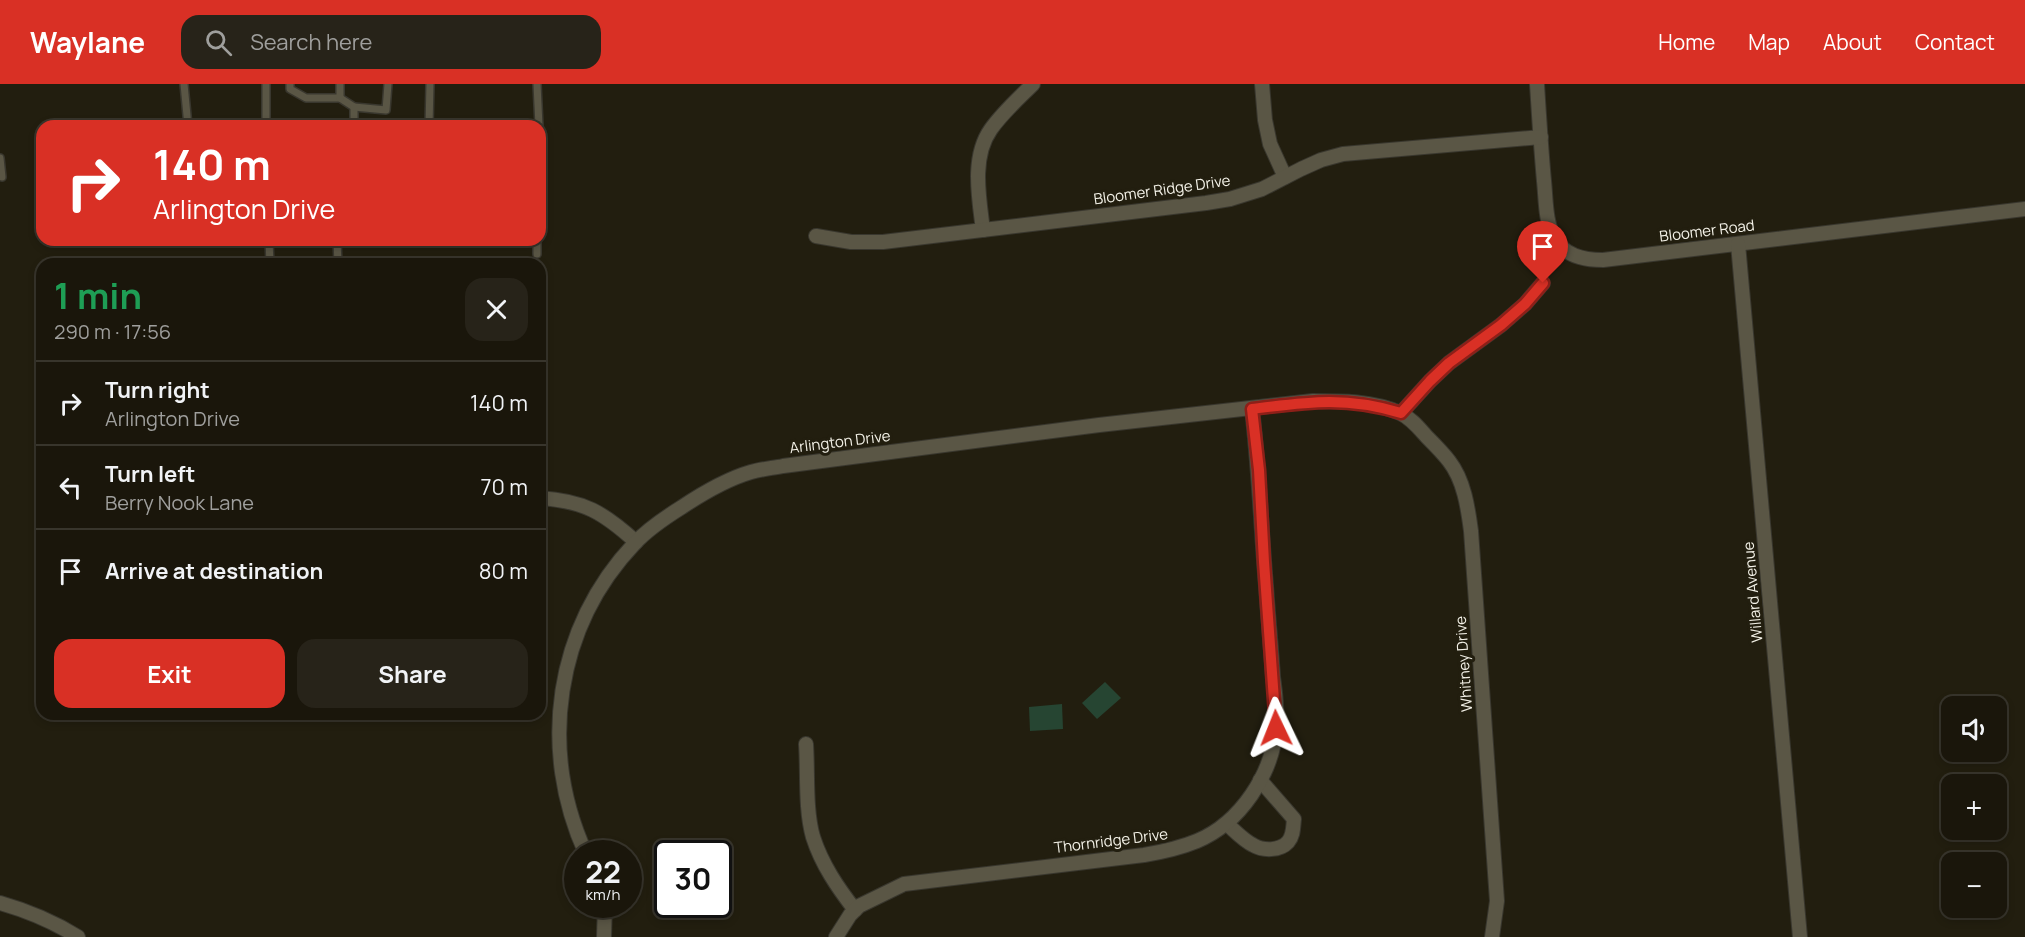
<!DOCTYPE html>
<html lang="en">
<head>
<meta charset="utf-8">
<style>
  body { margin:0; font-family:Manrope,sans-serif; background:#272319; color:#f1f3f6; height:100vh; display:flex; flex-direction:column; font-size:22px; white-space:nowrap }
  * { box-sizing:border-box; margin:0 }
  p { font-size:20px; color:#9f9f9d }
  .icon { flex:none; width:33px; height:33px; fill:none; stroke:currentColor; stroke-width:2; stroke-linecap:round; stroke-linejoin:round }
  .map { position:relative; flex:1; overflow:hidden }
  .sheet { position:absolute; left:36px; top:174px; width:510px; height:462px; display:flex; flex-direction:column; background:#1a160b; border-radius:18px; box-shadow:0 3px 9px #0003,0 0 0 2px #38352c }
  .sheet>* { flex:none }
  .top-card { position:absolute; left:36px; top:36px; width:510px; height:126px; border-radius:18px; box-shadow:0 3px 9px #0003,0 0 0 2px #38352c; background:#d93025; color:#fff; overflow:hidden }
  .controls { position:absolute; left:1941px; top:612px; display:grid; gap:12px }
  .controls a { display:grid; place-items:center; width:66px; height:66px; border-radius:12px; background:#1a160b; box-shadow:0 3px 9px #0003,0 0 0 2px #38352c; font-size:30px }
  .speed { position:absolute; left:564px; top:756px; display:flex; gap:12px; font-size:30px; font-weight:700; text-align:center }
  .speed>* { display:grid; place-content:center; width:78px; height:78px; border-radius:50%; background:#1a160b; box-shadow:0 3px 9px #0003,0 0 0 2px #38352c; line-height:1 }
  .speed small { font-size:15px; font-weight:400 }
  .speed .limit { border:3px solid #111; border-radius:9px; background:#fff; color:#111 }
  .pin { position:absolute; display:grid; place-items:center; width:51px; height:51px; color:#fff; margin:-62px -26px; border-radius:50% 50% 50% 0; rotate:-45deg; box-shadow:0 0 6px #0007 }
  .pin .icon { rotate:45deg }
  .me { position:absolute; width:66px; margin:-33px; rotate:358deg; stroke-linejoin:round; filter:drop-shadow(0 0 4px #0008) }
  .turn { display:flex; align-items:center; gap:21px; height:126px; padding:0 18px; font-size:27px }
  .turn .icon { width:78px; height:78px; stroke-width:2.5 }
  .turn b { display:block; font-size:42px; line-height:51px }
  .round { display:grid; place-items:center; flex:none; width:63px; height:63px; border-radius:18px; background:#272319 }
  .head { display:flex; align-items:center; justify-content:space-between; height:102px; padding:0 18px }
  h1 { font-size:36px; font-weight:700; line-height:45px; color:#1e9e55 }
  .button { display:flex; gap:12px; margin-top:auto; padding:12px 18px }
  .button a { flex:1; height:69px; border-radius:18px; background:#d93025; color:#fff; font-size:24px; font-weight:700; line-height:69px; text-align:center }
  .button a+a { background:#272319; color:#f1f3f6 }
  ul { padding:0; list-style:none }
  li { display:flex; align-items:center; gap:18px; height:84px; padding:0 18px; border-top:2px solid #38352c }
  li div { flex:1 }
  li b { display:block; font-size:22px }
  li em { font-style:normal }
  header { display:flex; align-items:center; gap:36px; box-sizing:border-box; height:84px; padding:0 30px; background:#d93025; color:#fff }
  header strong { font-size:28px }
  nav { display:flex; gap:33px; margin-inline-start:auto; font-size:21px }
  .search { width:420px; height:54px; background:#272319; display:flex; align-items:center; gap:15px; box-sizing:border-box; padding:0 21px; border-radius:18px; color:#9f9f9d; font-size:22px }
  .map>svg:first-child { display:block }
  .green { fill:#264532 }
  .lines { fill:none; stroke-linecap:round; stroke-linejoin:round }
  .service-casing { stroke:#39372e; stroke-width:10 }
  .minor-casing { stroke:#39372e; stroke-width:16 }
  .service { stroke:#5a5645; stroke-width:7 }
  .minor { stroke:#5a5645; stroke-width:14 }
  .route-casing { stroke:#8d1f18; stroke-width:15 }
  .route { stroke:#d93025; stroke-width:10 }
  .labels { text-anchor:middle; stroke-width:6; stroke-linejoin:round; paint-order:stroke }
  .street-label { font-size:15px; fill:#f3f1e7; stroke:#221e0f }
</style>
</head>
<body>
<header>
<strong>Waylane</strong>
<div class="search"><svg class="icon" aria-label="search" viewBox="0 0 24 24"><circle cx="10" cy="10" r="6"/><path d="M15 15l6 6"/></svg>Search here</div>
<nav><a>Home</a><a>Map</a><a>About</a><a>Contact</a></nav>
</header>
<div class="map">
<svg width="2025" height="853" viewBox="0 0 2025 853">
  <rect width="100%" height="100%" fill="#221e0f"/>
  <g class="green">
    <path d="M 1105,598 L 1121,614 L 1097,635 L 1082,619 Z"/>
    <path d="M 1062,620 L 1063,645 L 1030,647 L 1029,623 Z"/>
  </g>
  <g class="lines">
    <defs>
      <g id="service">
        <path d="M 184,0 L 188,42"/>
        <path d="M 290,0 L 290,5 L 306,14 L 340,14 L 354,23 L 354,42"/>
        <path d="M 537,0 L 539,42"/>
        <path d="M 340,14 L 340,0"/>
        <path d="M 354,23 L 386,26 L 388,0"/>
        <path d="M 266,42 L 266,0"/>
        <path d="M 429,42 L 430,0"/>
        <path d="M 0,74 L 2,93"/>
        <path d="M 269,156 L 270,180"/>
        <path d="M 337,156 L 338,180"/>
        <path d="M 537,170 L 537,156"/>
      </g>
      <g id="minor">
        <path d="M 1262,0 L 1265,36 L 1270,60 L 1285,93"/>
        <path d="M 1537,0 C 1539,32 1541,64 1544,97 C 1546,115 1545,139 1555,155 C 1565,172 1585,176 1603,176 L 2025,125"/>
        <path d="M 983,146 C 979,114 971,73 991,45 C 1003,28 1019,14 1033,0"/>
        <path d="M 816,152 L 851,158 L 883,158 L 1206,119 L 1230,115 L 1262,105 L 1301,85 L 1321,76 L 1343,70 L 1541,53"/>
        <path d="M 1738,160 L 1800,853"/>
        <path d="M 1401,329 L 1430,297 L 1449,279 L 1501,241 L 1525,220 L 1543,199"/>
        <path d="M 540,414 C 584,417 603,428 636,458"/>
        <path d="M 806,660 C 808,689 805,725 813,753 C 822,781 838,804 855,826"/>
        <path d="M 1227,740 C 1235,747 1243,756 1253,761 C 1263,767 1280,767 1288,758 C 1294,751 1293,742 1294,735 L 1260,696"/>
        <path d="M 586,770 C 538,665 555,543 635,459 C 648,445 666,433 682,423 C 703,409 727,395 751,388 C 762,385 773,384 783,382 L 1099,341 L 1313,317 C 1341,317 1373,317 1400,329 C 1411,334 1419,344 1427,353 C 1435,361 1443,369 1449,377 C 1464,396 1468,424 1471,447 L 1497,817 L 1492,853"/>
        <path d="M 0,819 C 28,827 54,838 78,853"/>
        <path d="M 604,853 L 605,820"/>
        <path d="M 836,853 L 850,831 L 859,822 L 904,800 L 1144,771 C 1162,768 1180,764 1197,757 C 1240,739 1273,690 1276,643 C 1278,626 1275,609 1273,593 C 1271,563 1268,532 1266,502 C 1261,443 1259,384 1252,325"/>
      </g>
    </defs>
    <use href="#service" class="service-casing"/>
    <use href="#minor" class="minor-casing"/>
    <use href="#service" class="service"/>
    <use href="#minor" class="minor"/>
  </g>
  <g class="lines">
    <defs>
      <path id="route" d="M 1276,644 L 1264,478 L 1259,386 L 1252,325 C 1307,318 1346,312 1401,329 L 1430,297 L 1449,279 L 1501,241 L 1525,220 L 1543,199"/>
    </defs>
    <use href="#route" class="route-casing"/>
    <use href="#route" class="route"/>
  </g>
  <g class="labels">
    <g class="street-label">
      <text transform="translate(1162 106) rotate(-8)" y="5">Bloomer Ridge Drive</text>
      <text transform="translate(1707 147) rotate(-7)" y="5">Bloomer Road</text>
      <text transform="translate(840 358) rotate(-7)" y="5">Arlington Drive</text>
      <text transform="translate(1753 508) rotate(-95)" y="5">Willard Avenue</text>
      <text transform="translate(1464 580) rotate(-94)" y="5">Whitney Drive</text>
      <text transform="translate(1111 757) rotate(-7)" y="5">Thornridge Drive</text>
    </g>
  </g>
</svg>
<div class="controls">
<a><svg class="icon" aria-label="sound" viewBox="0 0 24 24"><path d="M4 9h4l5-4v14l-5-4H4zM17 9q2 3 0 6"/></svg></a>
<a>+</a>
<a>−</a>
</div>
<div class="speed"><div>22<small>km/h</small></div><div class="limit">30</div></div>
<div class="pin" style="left:1543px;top:199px;background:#d93025"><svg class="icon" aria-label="arrive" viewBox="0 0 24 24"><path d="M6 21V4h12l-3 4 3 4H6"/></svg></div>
<svg class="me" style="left:1276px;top:644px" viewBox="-20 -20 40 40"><path d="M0-17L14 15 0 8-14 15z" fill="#d93025" stroke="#fff" stroke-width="4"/></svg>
<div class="top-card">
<div class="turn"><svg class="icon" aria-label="right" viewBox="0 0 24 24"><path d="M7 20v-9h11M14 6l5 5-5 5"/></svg><div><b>140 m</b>Arlington Drive</div></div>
</div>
<section class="sheet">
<div class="head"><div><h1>1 min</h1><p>290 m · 17:56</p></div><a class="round"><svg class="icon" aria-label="close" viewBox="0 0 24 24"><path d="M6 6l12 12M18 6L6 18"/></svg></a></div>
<ul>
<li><svg class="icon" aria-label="right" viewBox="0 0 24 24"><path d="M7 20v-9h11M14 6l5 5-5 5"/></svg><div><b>Turn right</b><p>Arlington Drive</p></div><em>140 m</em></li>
<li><svg class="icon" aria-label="left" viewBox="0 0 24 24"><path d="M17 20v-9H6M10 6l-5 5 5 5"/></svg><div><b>Turn left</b><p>Berry Nook Lane</p></div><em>70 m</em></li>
<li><svg class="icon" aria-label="arrive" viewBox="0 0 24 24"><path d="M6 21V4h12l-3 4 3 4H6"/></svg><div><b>Arrive at destination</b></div><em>80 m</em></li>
</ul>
<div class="button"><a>Exit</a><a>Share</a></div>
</section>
</div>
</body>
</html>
